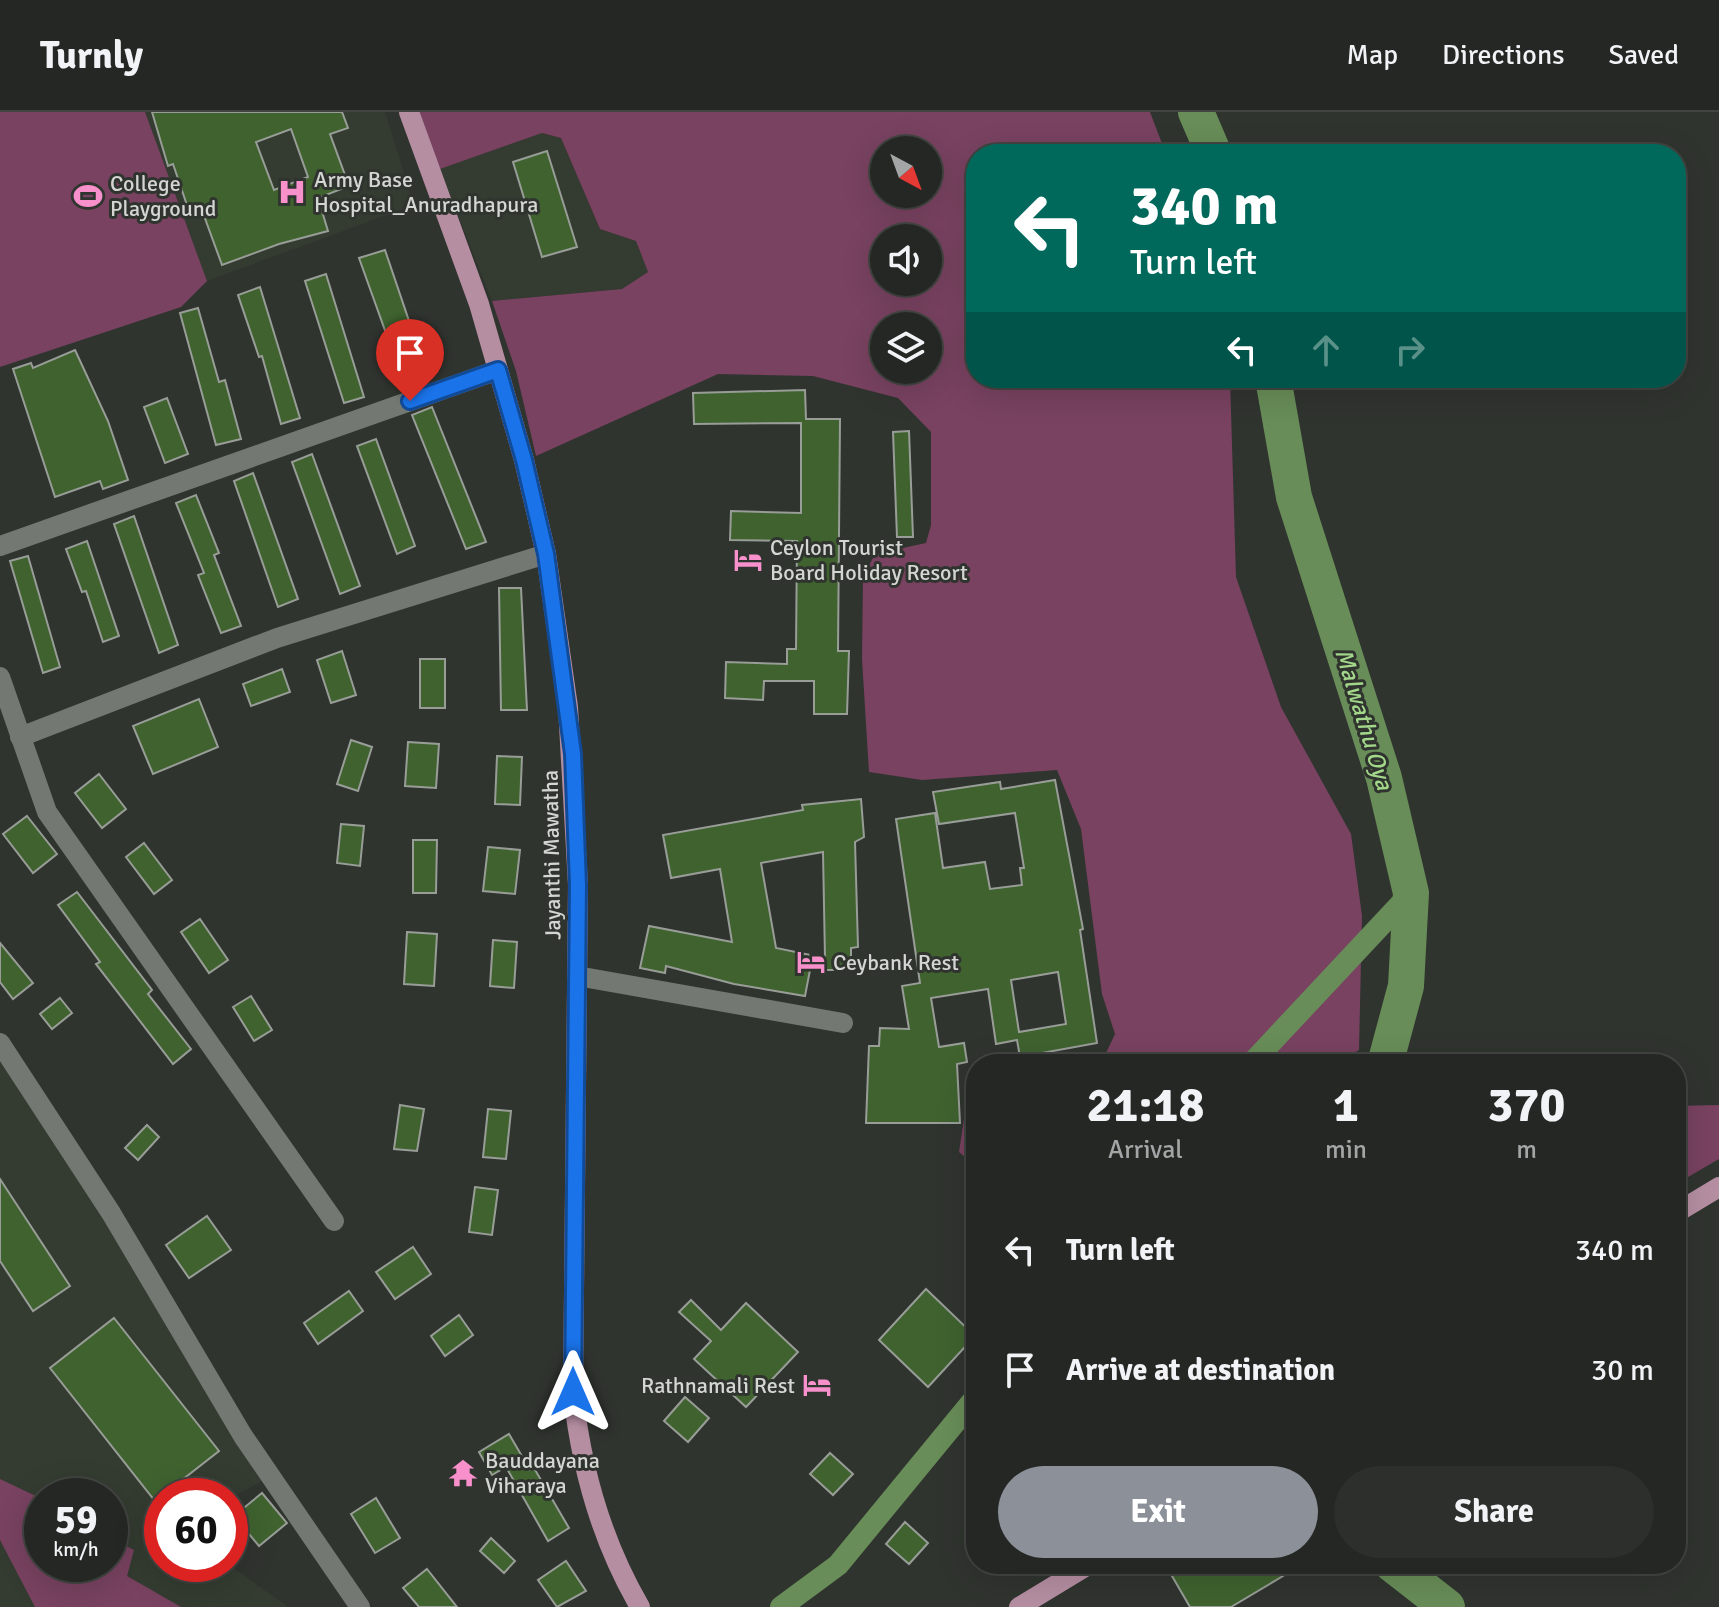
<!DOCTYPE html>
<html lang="en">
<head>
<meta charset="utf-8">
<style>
  body { margin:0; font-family:Signika,sans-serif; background:#2c2f2b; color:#f1f3f6; height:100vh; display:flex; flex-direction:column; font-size:30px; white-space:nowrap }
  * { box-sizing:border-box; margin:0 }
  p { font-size:26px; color:#a3a5a6 }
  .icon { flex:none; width:44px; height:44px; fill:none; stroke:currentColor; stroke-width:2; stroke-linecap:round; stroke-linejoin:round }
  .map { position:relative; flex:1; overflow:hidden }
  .sheet { position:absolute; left:966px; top:942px; width:720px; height:520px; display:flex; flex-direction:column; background:#242723; border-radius:32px; box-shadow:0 8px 32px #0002,0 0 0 2px #414441 }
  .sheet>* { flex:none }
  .top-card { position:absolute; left:966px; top:32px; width:720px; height:244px; border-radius:32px; box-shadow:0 8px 32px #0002,0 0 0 2px #414441; background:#00695c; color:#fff; overflow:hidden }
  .needle { width:52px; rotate:139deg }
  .tools { position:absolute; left:870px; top:24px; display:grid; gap:16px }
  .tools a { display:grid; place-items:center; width:72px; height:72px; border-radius:50%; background:#242723; box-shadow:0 8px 32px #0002,0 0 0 2px #414441; font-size:40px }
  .speed { position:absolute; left:24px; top:1366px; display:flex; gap:16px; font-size:40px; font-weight:700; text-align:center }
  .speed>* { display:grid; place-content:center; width:104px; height:104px; border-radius:50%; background:#242723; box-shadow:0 8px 32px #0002,0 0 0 2px #414441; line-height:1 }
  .speed small { font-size:20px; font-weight:400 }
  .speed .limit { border:12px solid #d22; background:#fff; color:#111 }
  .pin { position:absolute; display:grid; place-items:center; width:68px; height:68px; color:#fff; margin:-82px -34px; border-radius:50% 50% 50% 0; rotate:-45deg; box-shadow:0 0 8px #0007 }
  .pin .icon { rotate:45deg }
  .me { position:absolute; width:88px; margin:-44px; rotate:0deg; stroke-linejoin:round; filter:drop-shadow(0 0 6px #0008) }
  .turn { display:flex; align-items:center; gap:28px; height:168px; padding:0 32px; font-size:36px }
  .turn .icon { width:104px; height:104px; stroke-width:2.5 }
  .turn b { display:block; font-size:56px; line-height:68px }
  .lanes { display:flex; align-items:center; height:76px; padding:0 32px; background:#0003; justify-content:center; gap:40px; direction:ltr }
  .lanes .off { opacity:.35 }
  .eta { display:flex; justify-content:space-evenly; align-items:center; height:136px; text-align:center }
  .eta b { font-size:48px; font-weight:800; line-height:56px }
  .action { display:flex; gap:16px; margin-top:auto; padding:16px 32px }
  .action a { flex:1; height:92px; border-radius:48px; background:#8c9099; color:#fff; font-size:32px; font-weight:800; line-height:92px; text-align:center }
  .action a+a { background:#2c2f2b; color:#f1f3f6 }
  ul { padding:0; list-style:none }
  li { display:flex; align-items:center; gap:24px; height:120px; padding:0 32px }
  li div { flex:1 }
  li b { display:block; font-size:30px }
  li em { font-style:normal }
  header { display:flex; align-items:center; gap:48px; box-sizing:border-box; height:112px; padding:0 40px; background:#242723; border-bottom:2px solid #414441 }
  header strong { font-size:38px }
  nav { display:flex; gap:44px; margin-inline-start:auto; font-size:28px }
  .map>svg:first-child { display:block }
  .built { fill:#343c31; fill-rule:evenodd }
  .green { fill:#784260; fill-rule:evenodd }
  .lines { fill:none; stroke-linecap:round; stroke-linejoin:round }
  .canal { stroke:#688d58; stroke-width:22 }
  .river { stroke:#688d58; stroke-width:36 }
  .building { fill:#3f622f; stroke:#989d97; stroke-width:2; fill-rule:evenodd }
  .minor { stroke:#737872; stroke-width:20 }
  .major { stroke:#b58ea2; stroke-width:20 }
  .route-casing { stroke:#114b97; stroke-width:20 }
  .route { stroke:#1a73e8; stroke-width:14 }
  .labels { text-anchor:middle; stroke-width:6; stroke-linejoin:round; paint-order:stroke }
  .poi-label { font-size:22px; fill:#d4d6d3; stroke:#30342f; text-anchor:start }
  .street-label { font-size:22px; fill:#d4d6d3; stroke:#30342f }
  .water-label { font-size:24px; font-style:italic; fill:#a3d88b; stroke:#30342f }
</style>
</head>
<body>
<header>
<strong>Turnly</strong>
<nav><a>Map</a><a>Directions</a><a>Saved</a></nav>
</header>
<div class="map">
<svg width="1719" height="1495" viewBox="0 0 1719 1495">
  <rect width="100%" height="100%" fill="#30342f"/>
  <g class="built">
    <path d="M 145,0 L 385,0 L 414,93 L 207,169 Z"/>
    <path d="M 542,21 L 561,26 L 600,117 L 636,129 L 648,160 L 622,177 L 492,189 L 440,57 Z"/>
    <path d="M 0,931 L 272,1364 L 230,1386 L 162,1384 L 162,1452 L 228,1452 L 288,1495 L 0,1495 ZM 42,1384 L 110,1384 L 110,1452 L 42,1452 Z"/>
  </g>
  <g class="green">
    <path d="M 0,0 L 145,0 L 207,169 L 181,195 L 0,255 Z"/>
    <path d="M 418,0 L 1150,0 L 1166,42 L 976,42 L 976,266 L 1230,266 L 1236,465 L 1281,595 L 1351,722 L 1362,804 L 1359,938 L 1334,952 L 1083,952 L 1106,941 L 1115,922 L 1102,882 L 1081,717 L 1057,658 L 922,668 L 869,660 L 862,547 L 863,465 L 875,442 L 926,431 L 931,413 L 931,320 L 898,286 L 813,264 L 718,262 L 536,344 L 516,259 L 492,189 L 622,177 L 648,160 L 636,129 L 600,117 L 561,26 L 542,21 L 440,57 ZM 884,38 L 928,38 L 928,82 L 884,82 ZM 884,126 L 928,126 L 928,170 L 884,170 ZM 884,214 L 928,214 L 928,258 L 884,258 Z"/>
    <path d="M 976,966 L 976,1054 L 959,1040 L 970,967 Z"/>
    <path d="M 1719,993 L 1719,1047 L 1676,1072 L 1676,994 Z"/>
    <path d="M 0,1367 L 42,1387 L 42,1452 L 110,1452 L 110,1426 L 134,1438 L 127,1464 L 181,1495 L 35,1495 L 0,1428 Z"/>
  </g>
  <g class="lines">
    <g class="canal">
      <path d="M 1251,952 L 1411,781"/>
      <path d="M 781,1495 L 838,1453 L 976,1285"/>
    </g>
    <g class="river">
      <path d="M 1196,0 L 1214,42"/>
      <path d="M 1273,266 L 1294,385 L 1384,666 L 1411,781 L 1406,874 L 1385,952"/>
      <path d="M 1392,1452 L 1447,1495"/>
    </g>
  </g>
  <g class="building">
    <path d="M 152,0 L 342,0 L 348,16 L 330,22 L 349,74 L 318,86 L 328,119 L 279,132 L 222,153 L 203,101 L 191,105 L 173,52 L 168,54 ZM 291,17 L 308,65 L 274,78 L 256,30 Z"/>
    <path d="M 547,39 L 577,135 L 542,145 L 513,50 Z"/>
    <path d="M 385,138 L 429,268 L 406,277 L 359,146 Z"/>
    <path d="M 326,162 L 364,285 L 344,291 L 305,169 Z"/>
    <path d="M 260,175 L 300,306 L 281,312 L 262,244 L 259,245 L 238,183 Z"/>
    <path d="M 198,196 L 219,270 L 225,268 L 241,327 L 216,333 L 180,201 Z"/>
    <path d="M 75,238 L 108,309 L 128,368 L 103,377 L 100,369 L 55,385 L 13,257 L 31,251 L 33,256 Z"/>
    <path d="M 805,278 L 806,307 L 840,307 L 838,539 L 849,539 L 847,602 L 814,602 L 814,569 L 764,569 L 763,588 L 725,586 L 726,550 L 787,552 L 787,537 L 796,537 L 797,429 L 730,428 L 731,399 L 801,401 L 801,311 L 694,312 L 693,281 Z"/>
    <path d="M 167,286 L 188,342 L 165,351 L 144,295 Z"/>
    <path d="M 432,295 L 486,430 L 466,437 L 412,303 Z"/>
    <path d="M 909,319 L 913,425 L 897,425 L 893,320 Z"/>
    <path d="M 376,327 L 415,434 L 397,442 L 357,334 Z"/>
    <path d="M 312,342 L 360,474 L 340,482 L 292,350 Z"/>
    <path d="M 253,361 L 298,487 L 278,495 L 234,369 Z"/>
    <path d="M 196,383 L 219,441 L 214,443 L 241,514 L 221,521 L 198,463 L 204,461 L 176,391 Z"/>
    <path d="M 134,404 L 178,533 L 159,541 L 114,412 Z"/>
    <path d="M 87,429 L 119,524 L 103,530 L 86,479 L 82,480 L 66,437 Z"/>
    <path d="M 28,444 L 60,555 L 43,561 L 10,449 Z"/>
    <path d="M 499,476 L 521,476 L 527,598 L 501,598 Z"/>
    <path d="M 342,539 L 356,583 L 331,591 L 317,548 Z"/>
    <rect x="420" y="547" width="25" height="49"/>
    <path d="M 282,557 L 290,580 L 251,594 L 243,572 Z"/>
    <path d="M 199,587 L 218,635 L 153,662 L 133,614 Z"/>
    <path d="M 351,628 L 372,635 L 358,679 L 337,672 Z"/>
    <path d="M 408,630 L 439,632 L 436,676 L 405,674 Z"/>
    <path d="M 497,644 L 522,645 L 520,693 L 495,692 Z"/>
    <path d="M 99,662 L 126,697 L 102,716 L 75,681 Z"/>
    <path d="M 1055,668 L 1083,817 L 1080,818 L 1097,931 L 1020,945 L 1017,928 L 996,932 L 988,877 L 931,886 L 939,935 L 964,931 L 967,950 L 957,952 L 960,1011 L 866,1011 L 869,934 L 879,934 L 880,916 L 909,917 L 902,874 L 920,871 L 896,707 L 935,701 L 943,756 L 985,750 L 990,777 L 1022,773 L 1020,756 L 1024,756 L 1015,701 L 939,712 L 933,680 L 1000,670 L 1001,677 ZM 1058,860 L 1066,912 L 1019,920 L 1011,868 Z"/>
    <path d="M 861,687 L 864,725 L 855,730 L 858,835 L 851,836 L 851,858 L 810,858 L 805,884 L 734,872 L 666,854 L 665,861 L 640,856 L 649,814 L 732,830 L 720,757 L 671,766 L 663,723 L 803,698 L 802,693 ZM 823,740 L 825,846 L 776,836 L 761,751 Z"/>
    <path d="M 27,704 L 57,742 L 33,761 L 3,722 Z"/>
    <path d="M 341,712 L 364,714 L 360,754 L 337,751 Z"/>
    <path d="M 413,728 L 437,728 L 436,781 L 413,781 Z"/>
    <path d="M 144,731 L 172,768 L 154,782 L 126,745 Z"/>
    <path d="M 488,735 L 520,738 L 515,782 L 483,779 Z"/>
    <path d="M 77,780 L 152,878 L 148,882 L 191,937 L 173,952 L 96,852 L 100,850 L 58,793 Z"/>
    <path d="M 200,807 L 228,848 L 209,861 L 181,820 Z"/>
    <path d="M 407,820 L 437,822 L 434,874 L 404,872 Z"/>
    <path d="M 493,828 L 517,830 L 514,876 L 490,874 Z"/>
    <path d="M 0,831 L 33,871 L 13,887 L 0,870 Z"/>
    <path d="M 251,884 L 272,918 L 254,929 L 233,895 Z"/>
    <path d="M 60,886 L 72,901 L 52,917 L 40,902 Z"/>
    <path d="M 400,993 L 424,997 L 417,1039 L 394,1037 Z"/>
    <path d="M 488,997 L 511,999 L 506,1047 L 483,1045 Z"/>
    <path d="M 147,1013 L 159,1025 L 138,1048 L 125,1036 Z"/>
    <path d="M 0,1067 L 70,1174 L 33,1199 L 0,1149 Z"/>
    <path d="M 475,1075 L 498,1078 L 492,1123 L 469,1120 Z"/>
    <path d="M 207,1104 L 231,1138 L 189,1166 L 166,1133 Z"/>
    <path d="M 413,1135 L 431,1162 L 395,1187 L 376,1160 Z"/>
    <path d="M 926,1177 L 975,1224 L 928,1275 L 879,1228 Z"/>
    <path d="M 349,1179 L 363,1199 L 318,1232 L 304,1211 Z"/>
    <path d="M 691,1188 L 721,1218 L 746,1191 L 798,1240 L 746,1295 L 694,1247 L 711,1229 L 679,1200 Z"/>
    <path d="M 459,1203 L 473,1223 L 445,1244 L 431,1224 Z"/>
    <path d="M 114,1206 L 219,1339 L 155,1389 L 50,1256 Z"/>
    <path d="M 685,1285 L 709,1306 L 688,1330 L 664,1309 Z"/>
    <path d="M 509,1322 L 530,1358 L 534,1356 L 569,1416 L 548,1429 L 506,1355 L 492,1363 L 479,1340 Z"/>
    <path d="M 830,1341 L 853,1362 L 833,1383 L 810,1362 Z"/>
    <path d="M 262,1381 L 287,1411 L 259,1434 L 234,1404 Z"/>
    <path d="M 376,1386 L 400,1426 L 375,1441 L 351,1402 Z"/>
    <path d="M 905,1410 L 928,1431 L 909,1452 L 886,1432 Z"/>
    <path d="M 491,1426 L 515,1449 L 504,1461 L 480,1439 Z"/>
    <path d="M 566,1449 L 586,1479 L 557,1495 L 538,1468 Z"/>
    <path d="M 1165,1452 L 1276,1452 L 1283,1464 L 1231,1495 L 1190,1495 Z"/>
    <path d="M 427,1457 L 457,1495 L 419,1495 L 403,1476 Z"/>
  </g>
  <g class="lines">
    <g class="minor">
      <path d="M 0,434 L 498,258"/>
      <path d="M 0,565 L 47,700 L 334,1109"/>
      <path d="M 20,625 L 277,526 L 546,442"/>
      <path d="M 577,864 L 843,911"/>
      <path d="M 0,931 L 111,1101 L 243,1324 L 360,1495"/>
    </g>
    <g class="major">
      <path d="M 409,0 L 479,192 L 524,348 L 546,442 L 568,595 L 578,773 L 573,1280 C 581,1357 601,1428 640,1495"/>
      <path d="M 1676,1101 L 1719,1075"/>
      <path d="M 1019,1495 L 1090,1452"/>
    </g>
  </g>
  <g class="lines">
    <defs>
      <path id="route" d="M 410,289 L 498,258 L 524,348 L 546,442 L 573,642 L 578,773 L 573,1280"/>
    </defs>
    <use href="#route" class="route-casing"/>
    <use href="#route" class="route"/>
  </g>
  <defs>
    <symbol id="hospital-bare" viewBox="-9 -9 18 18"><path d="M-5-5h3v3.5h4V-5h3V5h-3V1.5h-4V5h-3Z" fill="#f890cb" stroke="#30342f" stroke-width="2.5" paint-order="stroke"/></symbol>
    <symbol id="stadium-bare" viewBox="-9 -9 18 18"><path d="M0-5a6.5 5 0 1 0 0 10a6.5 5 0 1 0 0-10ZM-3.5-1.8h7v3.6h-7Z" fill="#f890cb" stroke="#30342f" stroke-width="2.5" paint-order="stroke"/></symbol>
    <symbol id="hotel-bare" viewBox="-9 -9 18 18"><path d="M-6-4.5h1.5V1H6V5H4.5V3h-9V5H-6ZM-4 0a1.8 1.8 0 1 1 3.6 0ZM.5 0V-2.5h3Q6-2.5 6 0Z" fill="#f890cb" stroke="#30342f" stroke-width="2.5" paint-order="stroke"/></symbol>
    <symbol id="temple-bare" viewBox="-9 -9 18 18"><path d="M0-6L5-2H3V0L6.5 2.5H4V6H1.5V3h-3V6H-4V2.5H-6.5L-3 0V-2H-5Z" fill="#f890cb" stroke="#30342f" stroke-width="2.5" paint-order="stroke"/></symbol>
  </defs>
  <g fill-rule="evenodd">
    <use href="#hospital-bare" x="272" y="60" width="40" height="40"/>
    <use href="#stadium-bare" x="68" y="64" width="40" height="40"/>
    <use href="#hotel-bare" x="728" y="428" width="40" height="40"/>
    <use href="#hotel-bare" x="791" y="830" width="40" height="40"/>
    <use href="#hotel-bare" x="797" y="1253" width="40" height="40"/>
    <use href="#temple-bare" x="443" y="1341" width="40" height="40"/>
  </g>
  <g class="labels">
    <g class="poi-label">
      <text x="314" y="75">Army Base<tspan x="314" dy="25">Hospital_Anuradhapura</tspan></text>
      <text x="110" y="79">College<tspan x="110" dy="25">Playground</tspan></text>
      <text x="770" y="443">Ceylon Tourist<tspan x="770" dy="25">Board Holiday Resort</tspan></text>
      <text x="833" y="858">Ceybank Rest</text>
      <text x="795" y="1281" text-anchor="end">Rathnamali Rest</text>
      <text x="485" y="1356">Bauddayana<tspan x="485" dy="25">Viharaya</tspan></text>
    </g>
    <g class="street-label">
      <text transform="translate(551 743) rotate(-91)" y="8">Jayanthi Mawatha</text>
    </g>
    <g class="water-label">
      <text transform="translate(1364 607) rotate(73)" y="8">Malwathu Oya</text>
    </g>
  </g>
</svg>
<div class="tools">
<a><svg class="needle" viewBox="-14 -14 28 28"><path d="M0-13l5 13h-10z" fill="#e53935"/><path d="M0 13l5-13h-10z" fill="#a3a5a6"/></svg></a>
<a><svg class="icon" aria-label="sound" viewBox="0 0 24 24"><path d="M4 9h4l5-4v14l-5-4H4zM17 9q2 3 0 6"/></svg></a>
<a><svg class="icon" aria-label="layers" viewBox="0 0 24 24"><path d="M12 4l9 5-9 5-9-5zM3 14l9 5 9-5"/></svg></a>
</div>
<div class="speed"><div>59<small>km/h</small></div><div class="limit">60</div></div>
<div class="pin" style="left:410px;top:289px;background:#d93025"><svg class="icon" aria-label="arrive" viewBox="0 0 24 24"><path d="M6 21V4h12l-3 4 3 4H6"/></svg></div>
<svg class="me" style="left:573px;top:1280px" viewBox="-20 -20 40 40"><path d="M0-17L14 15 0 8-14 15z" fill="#1a73e8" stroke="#fff" stroke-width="4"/></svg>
<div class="top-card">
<div class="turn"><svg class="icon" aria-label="left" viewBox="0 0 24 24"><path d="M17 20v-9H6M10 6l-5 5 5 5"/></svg><div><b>340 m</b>Turn left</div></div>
<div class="lanes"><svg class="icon" aria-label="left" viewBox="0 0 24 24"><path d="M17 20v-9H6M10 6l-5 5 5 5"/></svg><svg class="icon off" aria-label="ahead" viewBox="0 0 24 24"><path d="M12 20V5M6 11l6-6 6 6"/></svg><svg class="icon off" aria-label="right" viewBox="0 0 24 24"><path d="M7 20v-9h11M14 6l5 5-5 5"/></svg></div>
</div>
<section class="sheet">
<div class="eta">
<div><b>21:18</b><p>Arrival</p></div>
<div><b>1</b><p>min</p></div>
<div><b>370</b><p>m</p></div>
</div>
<ul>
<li><svg class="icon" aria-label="left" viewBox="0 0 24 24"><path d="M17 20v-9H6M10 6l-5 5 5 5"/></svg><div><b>Turn left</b></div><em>340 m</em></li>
<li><svg class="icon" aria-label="arrive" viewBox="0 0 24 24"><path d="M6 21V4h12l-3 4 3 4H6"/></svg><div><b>Arrive at destination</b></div><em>30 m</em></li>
</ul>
<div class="action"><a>Exit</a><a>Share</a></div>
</section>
</div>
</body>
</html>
